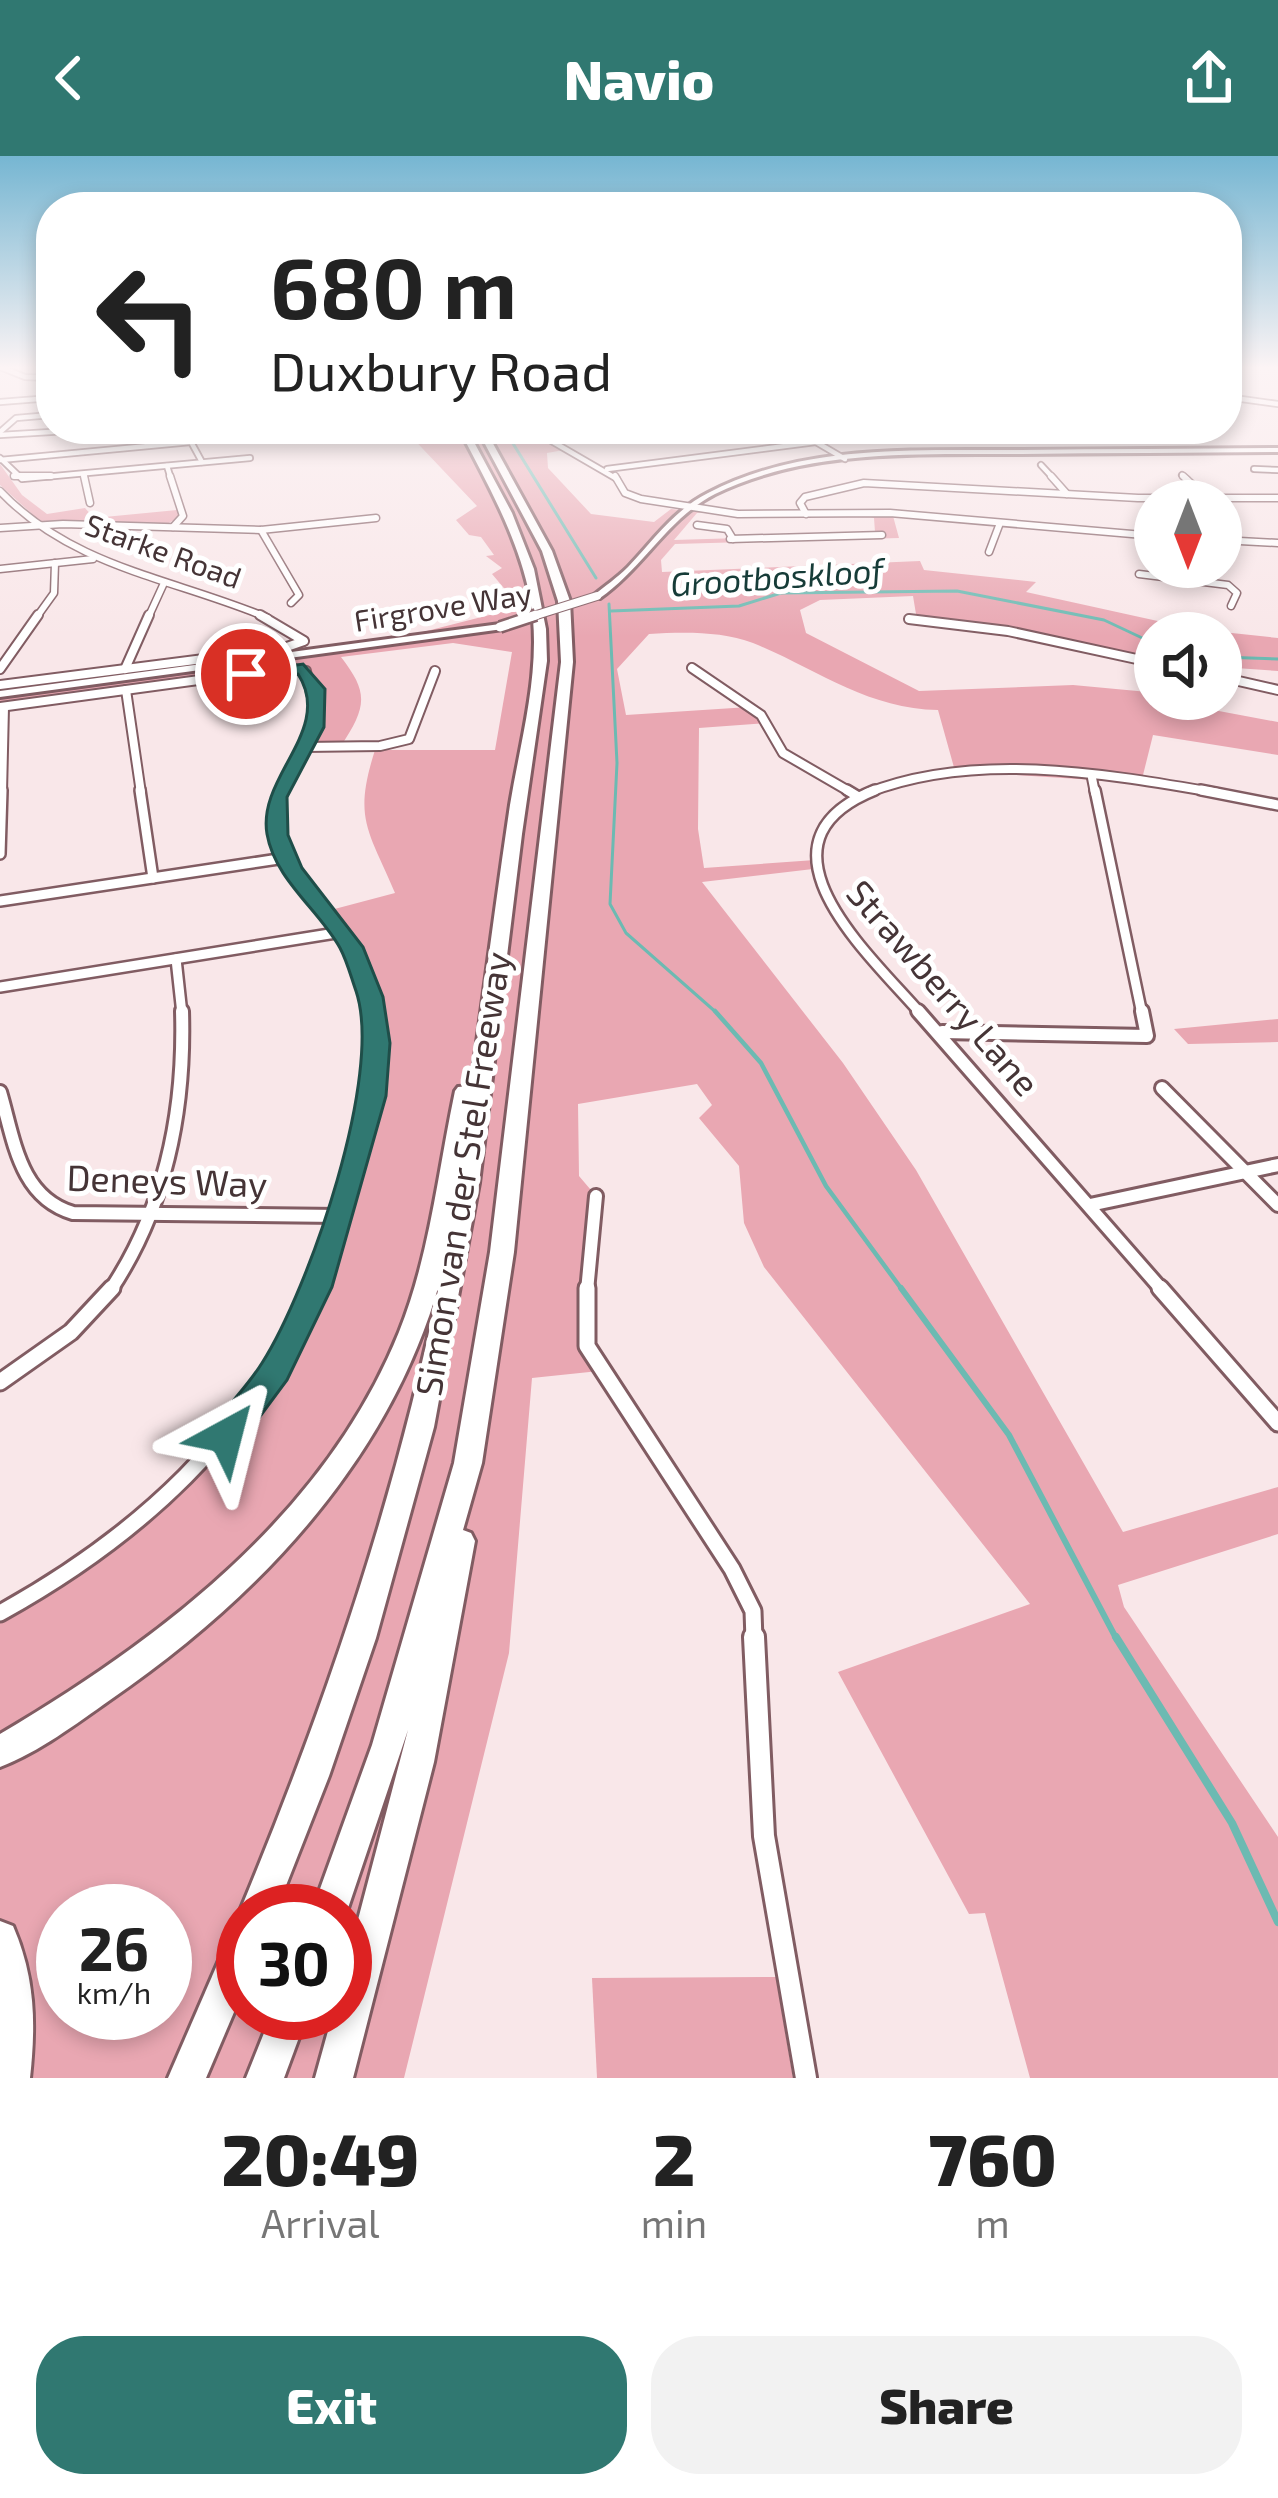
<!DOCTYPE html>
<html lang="en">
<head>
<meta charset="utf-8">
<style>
  body { margin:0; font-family:"Exo 2",sans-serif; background:#f2f2f2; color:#222; height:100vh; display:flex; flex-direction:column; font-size:45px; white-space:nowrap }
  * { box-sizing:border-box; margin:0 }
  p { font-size:39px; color:#767676 }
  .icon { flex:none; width:66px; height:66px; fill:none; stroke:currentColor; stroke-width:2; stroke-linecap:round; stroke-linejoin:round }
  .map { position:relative; height:1922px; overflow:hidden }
  .details { display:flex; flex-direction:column; background:#fff; flex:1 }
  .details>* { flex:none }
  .guide { position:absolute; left:36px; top:36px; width:1206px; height:252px; border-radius:48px; box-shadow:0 6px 18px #0003; background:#fff; color:#222; overflow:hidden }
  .needle { width:78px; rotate:180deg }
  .controls { position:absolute; left:1134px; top:324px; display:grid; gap:24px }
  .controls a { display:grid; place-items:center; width:108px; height:108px; border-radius:50%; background:#fff; box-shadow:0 6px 18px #0003; font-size:60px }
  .speed { position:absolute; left:36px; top:1728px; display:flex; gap:24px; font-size:60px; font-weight:700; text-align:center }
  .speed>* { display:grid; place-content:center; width:156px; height:156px; border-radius:50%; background:#fff; box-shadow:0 6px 18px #0003; line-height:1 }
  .speed small { font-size:30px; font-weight:400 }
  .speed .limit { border:18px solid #d22; background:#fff; color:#111 }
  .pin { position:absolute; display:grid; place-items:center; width:102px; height:102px; color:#fff; margin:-51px; border:6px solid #fff; border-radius:50%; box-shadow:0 3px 12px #0007 }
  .me { position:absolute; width:132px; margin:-66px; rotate:38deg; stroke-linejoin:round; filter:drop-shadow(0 0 9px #0008) }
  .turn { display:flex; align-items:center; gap:42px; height:252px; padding:0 36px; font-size:54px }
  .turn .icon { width:156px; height:156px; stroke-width:2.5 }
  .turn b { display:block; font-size:84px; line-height:102px }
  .eta { display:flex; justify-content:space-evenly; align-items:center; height:204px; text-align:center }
  .eta b { font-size:72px; font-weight:800; line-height:84px }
  .primary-button { display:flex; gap:24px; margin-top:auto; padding:24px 36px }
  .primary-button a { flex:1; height:138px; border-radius:48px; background:#307871; color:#fff; font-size:48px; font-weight:800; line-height:138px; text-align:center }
  .primary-button a+a { background:#f2f2f2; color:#222 }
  header { display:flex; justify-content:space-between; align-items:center; height:156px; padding:0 36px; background:#307871; color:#fff; font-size:54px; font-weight:800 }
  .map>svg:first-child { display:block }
  .green { fill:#e9a7b2; fill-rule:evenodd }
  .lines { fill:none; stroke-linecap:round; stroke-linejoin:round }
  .stream-far3 { stroke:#6cbab2; stroke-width:3 }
  .stream-far2 { stroke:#6cbab2; stroke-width:4.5 }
  .stream-far1 { stroke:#6cbab2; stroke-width:6 }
  .stream { stroke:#6cbab2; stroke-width:8 }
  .minor-far6-casing { stroke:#815c62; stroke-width:8 }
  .minor-far5-casing { stroke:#815c62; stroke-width:9 }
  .minor-far4-casing { stroke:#815c62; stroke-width:12 }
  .minor-far3-casing { stroke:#815c62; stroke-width:14 }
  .minor-far2-casing { stroke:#815c62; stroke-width:18 }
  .minor-far1-casing { stroke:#815c62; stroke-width:21 }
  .minor-casing { stroke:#815c62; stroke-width:26 }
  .tertiary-casing { stroke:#815c62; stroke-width:6 }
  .motorway-casing { stroke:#815c62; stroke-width:6 }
  .minor-far6 { stroke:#fff; stroke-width:4.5 }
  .minor-far5 { stroke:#fff; stroke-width:6 }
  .minor-far4 { stroke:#fff; stroke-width:8 }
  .minor-far3 { stroke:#fff; stroke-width:9 }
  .minor-far2 { stroke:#fff; stroke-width:12 }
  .minor-far1 { stroke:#fff; stroke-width:15 }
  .minor { stroke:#fff; stroke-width:20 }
  .tertiary { fill:#fff; fill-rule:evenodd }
  .motorway { fill:#fff; fill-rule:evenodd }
  .tertiary-bridge-far1-casing { stroke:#815c62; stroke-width:10; stroke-linecap:butt }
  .tertiary-bridge-casing { stroke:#815c62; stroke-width:14; stroke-linecap:butt }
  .tertiary-bridge-far1 { stroke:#fff; stroke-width:8 }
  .tertiary-bridge { stroke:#fff; stroke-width:9 }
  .route { fill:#307871; stroke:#1f4e49; stroke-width:3 }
  .labels { text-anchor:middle; stroke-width:10; stroke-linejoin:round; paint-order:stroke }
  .far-street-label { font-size:30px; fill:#453436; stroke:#fff }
  .far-water-label { font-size:33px; font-style:italic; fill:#163c38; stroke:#fff }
  .street-label { font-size:36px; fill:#453436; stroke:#fff }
</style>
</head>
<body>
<header><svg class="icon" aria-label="back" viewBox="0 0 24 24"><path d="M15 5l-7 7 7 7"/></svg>Navio<svg class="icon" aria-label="share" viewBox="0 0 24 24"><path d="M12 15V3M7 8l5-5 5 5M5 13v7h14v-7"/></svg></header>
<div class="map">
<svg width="1278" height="1922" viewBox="0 0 1278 1922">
  <rect width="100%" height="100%" fill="#f9e7e9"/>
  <g class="green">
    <path d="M 404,273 L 547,273 L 548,283 L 569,293 L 547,297 L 548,312 L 591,358 L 654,366 L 671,353 L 704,356 L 697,357 L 674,384 L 869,378 L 875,376 L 874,362 L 867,360 L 893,360 L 899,382 L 675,388 L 661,404 L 662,416 L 920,405 L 924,414 L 1036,426 L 1026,436 L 1194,473 L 1278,482 L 1278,515 L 1221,511 L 1221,477 L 1155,477 L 1155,507 L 1043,481 L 909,463 L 916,458 L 913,440 L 820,444 L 800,454 L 806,477 L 919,535 L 1073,529 L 1148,536 L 1155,543 L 1278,566 L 1278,599 L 1153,579 L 1141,627 L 955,615 L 938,554 C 867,553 817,513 753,487 C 721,475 683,476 649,478 L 617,513 L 626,559 L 749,551 L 766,567 L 699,572 L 698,673 L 704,712 L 815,704 L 813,713 L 702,726 L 843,907 L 916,1014 L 1123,1376 L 1278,1331 L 1278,1378 L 1118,1429 L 1124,1451 L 1278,1681 L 1278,1922 L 1030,1922 L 985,1757 L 969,1758 L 838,1516 L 1030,1448 L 764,1111 L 744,1067 L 739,1010 L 699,962 L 712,949 L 697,928 L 578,948 L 579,1020 L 596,1040 L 583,1173 L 599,1215 L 532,1222 L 509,1497 L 404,1922 L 0,1922 L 0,1457 L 44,1435 L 225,1281 L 317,1131 L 372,940 L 371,841 L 327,755 L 395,737 C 368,673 353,663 375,594 L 495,594 L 512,496 L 453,487 L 341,501 C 368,536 368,550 340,591 L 305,591 C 320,562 325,539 303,513 L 0,551 L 0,538 L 336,493 L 333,488 L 419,477 L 509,454 L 514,444 L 492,418 L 502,412 L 486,400 L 494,399 L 481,381 L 469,379 L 456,364 L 477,350 ZM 63,1755 L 165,1755 L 165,1857 L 63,1857 ZM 243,1755 L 345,1755 L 345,1857 L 243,1857 Z"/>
    <path d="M 0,308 L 22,339 L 47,358 L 85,352 L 94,362 L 177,354 L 180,361 L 163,370 L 42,367 L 0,329 Z"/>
    <path d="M 1278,863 L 1278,886 L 1188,888 L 1174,873 Z"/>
    <path d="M 776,1821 L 793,1922 L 597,1922 L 592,1822 Z"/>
  </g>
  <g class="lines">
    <g class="stream-far3">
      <path d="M 504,273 L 596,422"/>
      <path d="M 609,448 L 617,607 L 610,748 L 626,777 L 718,858"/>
      <path d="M 611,455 L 739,450 L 781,437 L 957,435 L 1104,464 L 1155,488"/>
      <path d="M 1221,501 L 1278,503"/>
    </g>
    <path class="stream-far2" d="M 715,855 L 761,907 L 826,1030 L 903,1135"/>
    <path class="stream-far1" d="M 901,1132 L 1009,1279 L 1117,1484"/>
    <path class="stream" d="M 1116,1481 L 1232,1667 L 1278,1766"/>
    <defs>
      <g id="minor-far6">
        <path d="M 0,211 L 25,221 L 51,222"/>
        <path d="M 1227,241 L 1278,248"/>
        <path d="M 0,246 L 51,242"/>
        <path d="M 184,273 L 202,306"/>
        <path d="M 547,273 L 548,283 L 617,323"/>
        <path d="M 667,273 L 674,276"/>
        <path d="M 810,273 L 816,286 L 845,303"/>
        <path d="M 0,276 L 16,262 L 51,259"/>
        <path d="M 0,279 L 101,273"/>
        <path d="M 0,302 L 22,323 L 250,302"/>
        <path d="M 0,304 L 191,286"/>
        <path d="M 1041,309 L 1054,323"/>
        <path d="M 167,310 L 171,323"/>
        <path d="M 607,313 L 816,286"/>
        <path d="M 1254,313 L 1278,314"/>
        <path d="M 84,318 L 85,323"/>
        <path d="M 1182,319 L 1187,323"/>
      </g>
      <g id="minor-far5">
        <path d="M 14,320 L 51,320"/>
        <path d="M 84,320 L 90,347"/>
        <path d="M 170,320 L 183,360 L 173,371"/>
        <path d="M 615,320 L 625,337 L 641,343 L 738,358 L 890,357 L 1155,380"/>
        <path d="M 1051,320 L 1067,338"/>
        <path d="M 1183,320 L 1206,341"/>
        <path d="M 0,335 C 73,412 173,422 268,462"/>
        <path d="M 806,358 L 800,347 L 805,341 L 864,327 L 1138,342 L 1278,342"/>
        <path d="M 697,369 L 727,373 L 733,383"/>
        <path d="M 0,372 L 63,368 L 261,374 L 376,362"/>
        <path d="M 261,374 L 299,439 L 291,447"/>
        <path d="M 730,383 L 882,379"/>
        <path d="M 1221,384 L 1278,387"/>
        <path d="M 989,396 L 1000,367"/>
        <path d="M 0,413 L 93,403"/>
        <path d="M 1139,418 L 1228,429 L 1237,437 L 1231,450"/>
        <path d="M 36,462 L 54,437 L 55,407"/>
        <path d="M 148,462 L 164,427"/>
      </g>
      <g id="minor-far4">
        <path d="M 909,463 L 1008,475 L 1155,507"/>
        <path d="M 692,512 L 761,559 L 783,597 L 852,637"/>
        <path d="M 0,513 L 38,459"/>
        <path d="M 125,513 L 149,459"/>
        <path d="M 1221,521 L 1278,534"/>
        <path d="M 0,529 L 281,493 L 304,485 L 260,459"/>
        <path d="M 126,534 L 141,637"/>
        <path d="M 0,551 L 287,512 L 306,515 L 316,559 L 282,637"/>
        <path d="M 305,591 L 380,590 L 409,583 L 435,515"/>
        <path d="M 1092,622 L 1095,637"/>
        <path d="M 2,637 L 4,551"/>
        <path d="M 867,637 C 976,594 1106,618 1218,637"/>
      </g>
      <g id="minor-far3">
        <path d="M 140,634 L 153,722"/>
        <path d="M 283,634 C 264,695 306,724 337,769 C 355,796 367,826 374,858"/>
        <path d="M 847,634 L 857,640"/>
        <path d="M 875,634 C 743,687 869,798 921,858"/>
        <path d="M 1095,634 L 1142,858"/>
        <path d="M 1201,634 L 1278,649"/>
        <path d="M 0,698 L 2,634"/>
        <path d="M 0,745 L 285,702"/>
        <path d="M 176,803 L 182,858"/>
        <path d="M 0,831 L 342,776"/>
      </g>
      <g id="minor-far2">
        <path d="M 918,855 L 1163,1135"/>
        <path d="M 942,876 L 1147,880 L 1142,855"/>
        <path d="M 1162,932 L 1278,1049"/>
        <path d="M 0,936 C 14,983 19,1041 73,1057 L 339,1060"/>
        <path d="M 1090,1049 L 1278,1009"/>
        <path d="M 110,1135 C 166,1051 185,955 182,855"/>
        <path d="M 315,1135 C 345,1064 386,930 374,855"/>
        <path d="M 587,1135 L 596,1040"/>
      </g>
      <g id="minor-far1">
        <path d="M 587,1132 L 587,1190 L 732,1413 L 753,1455 L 754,1484"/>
        <path d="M 1160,1132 L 1278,1267"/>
        <path d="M 0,1226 L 71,1176 L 112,1132"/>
        <path d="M 0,1457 C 141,1379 248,1279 316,1132"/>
      </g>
      <path id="minor" d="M 754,1481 L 764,1680 L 806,1922"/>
      <g id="tertiary">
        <path d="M 1278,292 L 1278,296 C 1192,297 1107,297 1021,298 C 920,299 809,292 715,338 C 668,362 643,412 600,442 L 593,440 C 605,430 617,422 628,411 C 653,385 674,354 708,337 C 803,287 918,295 1022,294 C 1107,293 1193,293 1278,292 Z"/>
        <path d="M 500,468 L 503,469 L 503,473 L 0,541 L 0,535 Z"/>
      </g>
      <g id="motorway">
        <path d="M 459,273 L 467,273 L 512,357 L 534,413 L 546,473 L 547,505 L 522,678 L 479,1027 L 434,1271 L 376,1482 L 329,1620 L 276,1755 L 243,1755 L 243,1761 L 240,1755 C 326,1548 395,1345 440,1125 C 391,1302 259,1442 110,1544 C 76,1568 39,1596 0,1611 L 0,1578 C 163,1482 326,1357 399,1176 C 430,1099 438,1015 455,935 L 458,931 L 471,930 C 484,837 496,743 510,649 C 521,581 543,510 530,441 C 518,381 487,327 459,273 Z"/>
        <path d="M 477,273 L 485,273 L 552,395 L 570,445 L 573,506 L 514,1096 L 482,1307 L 463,1374 L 471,1377 L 475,1385 L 434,1606 L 353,1922 L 315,1922 L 333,1857 L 345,1857 L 345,1813 L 408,1574 L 345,1761 L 345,1755 L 312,1755 L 372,1589 L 454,1307 L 490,1096 L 561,506 L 558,445 L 542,395 Z"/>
        <path d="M 0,1765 L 13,1770 C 35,1821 36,1867 30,1922 L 0,1922 Z"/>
        <path d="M 243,1774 L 243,1835 L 206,1922 L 168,1922 L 230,1779 Z"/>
        <path d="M 272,1857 L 308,1857 L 284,1922 L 246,1922 Z"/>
      </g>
    </defs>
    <use href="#minor-far6" class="minor-far6-casing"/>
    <use href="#minor-far5" class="minor-far5-casing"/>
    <use href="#minor-far4" class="minor-far4-casing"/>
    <use href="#minor-far3" class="minor-far3-casing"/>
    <use href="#minor-far2" class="minor-far2-casing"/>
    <use href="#minor-far1" class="minor-far1-casing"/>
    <use href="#minor" class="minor-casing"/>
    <use href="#tertiary" class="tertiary-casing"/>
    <use href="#motorway" class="motorway-casing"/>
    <use href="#minor-far6" class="minor-far6"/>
    <use href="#minor-far5" class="minor-far5"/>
    <use href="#minor-far4" class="minor-far4"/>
    <use href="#minor-far3" class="minor-far3"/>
    <use href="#minor-far2" class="minor-far2"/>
    <use href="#minor-far1" class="minor-far1"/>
    <use href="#minor" class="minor"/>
    <use href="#tertiary" class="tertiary"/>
    <use href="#motorway" class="motorway"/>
    <defs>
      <path id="tertiary-bridge-far1" d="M 527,462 L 597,440"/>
      <path id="tertiary-bridge" d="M 500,471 L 536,459"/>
    </defs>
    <use href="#tertiary-bridge-far1" class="tertiary-bridge-far1-casing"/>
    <use href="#tertiary-bridge" class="tertiary-bridge-casing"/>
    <use href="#tertiary-bridge-far1" class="tertiary-bridge-far1"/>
    <use href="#tertiary-bridge" class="tertiary-bridge"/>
  </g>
  <linearGradient id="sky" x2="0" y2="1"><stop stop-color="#76b6d2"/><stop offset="0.44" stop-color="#fcf4f5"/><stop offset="1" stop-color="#fcf4f5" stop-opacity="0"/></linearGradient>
  <rect width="1278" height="481" fill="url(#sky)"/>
  <path class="route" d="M 303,508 L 325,533 L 324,571 L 287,641 L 288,679 L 302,712 L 363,791 L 383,841 L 390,887 L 386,940 L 332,1131 L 287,1224 L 238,1290 L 213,1290 L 208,1280 C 222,1254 246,1233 262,1207 C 309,1133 384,918 356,835 C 351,821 347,805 340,792 C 319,754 275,724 267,678 C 257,620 334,574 298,518 L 246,523 L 238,518 Z"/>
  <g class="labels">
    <g class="far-street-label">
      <text transform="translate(163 396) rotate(20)" y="10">Starke Road</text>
      <text transform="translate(443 452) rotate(-9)" y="10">Firgrove Way</text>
    </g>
    <g class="far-water-label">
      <text transform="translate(777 421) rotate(-4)" y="12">Grootboskloof</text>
    </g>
    <g class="street-label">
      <text transform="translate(943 832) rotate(49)" y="13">Strawberry Lane</text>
      <text transform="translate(463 1018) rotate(-81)" y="13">Simon van der Stel Freeway</text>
      <text transform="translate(167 1025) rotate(2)" y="13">Deneys Way</text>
    </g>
  </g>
</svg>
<div class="controls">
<a><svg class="needle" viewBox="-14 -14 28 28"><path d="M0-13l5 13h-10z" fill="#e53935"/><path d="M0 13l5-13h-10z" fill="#767676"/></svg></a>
<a><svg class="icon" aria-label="sound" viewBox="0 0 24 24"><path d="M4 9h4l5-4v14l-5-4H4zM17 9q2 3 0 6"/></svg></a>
</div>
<div class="speed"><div>26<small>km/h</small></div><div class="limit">30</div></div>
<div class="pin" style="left:246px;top:518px;background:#d93025"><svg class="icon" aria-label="arrive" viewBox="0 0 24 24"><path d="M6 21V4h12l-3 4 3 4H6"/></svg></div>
<svg class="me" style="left:226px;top:1280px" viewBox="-20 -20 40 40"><path d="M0-17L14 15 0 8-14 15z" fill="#307871" stroke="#fff" stroke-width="4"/></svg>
<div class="guide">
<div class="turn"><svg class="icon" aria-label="left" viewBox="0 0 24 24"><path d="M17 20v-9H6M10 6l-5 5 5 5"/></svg><div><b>680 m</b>Duxbury Road</div></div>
</div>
</div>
<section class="details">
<div class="eta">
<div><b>20:49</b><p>Arrival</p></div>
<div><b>2</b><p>min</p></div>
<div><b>760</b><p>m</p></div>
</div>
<div class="primary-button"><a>Exit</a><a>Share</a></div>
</section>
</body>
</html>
